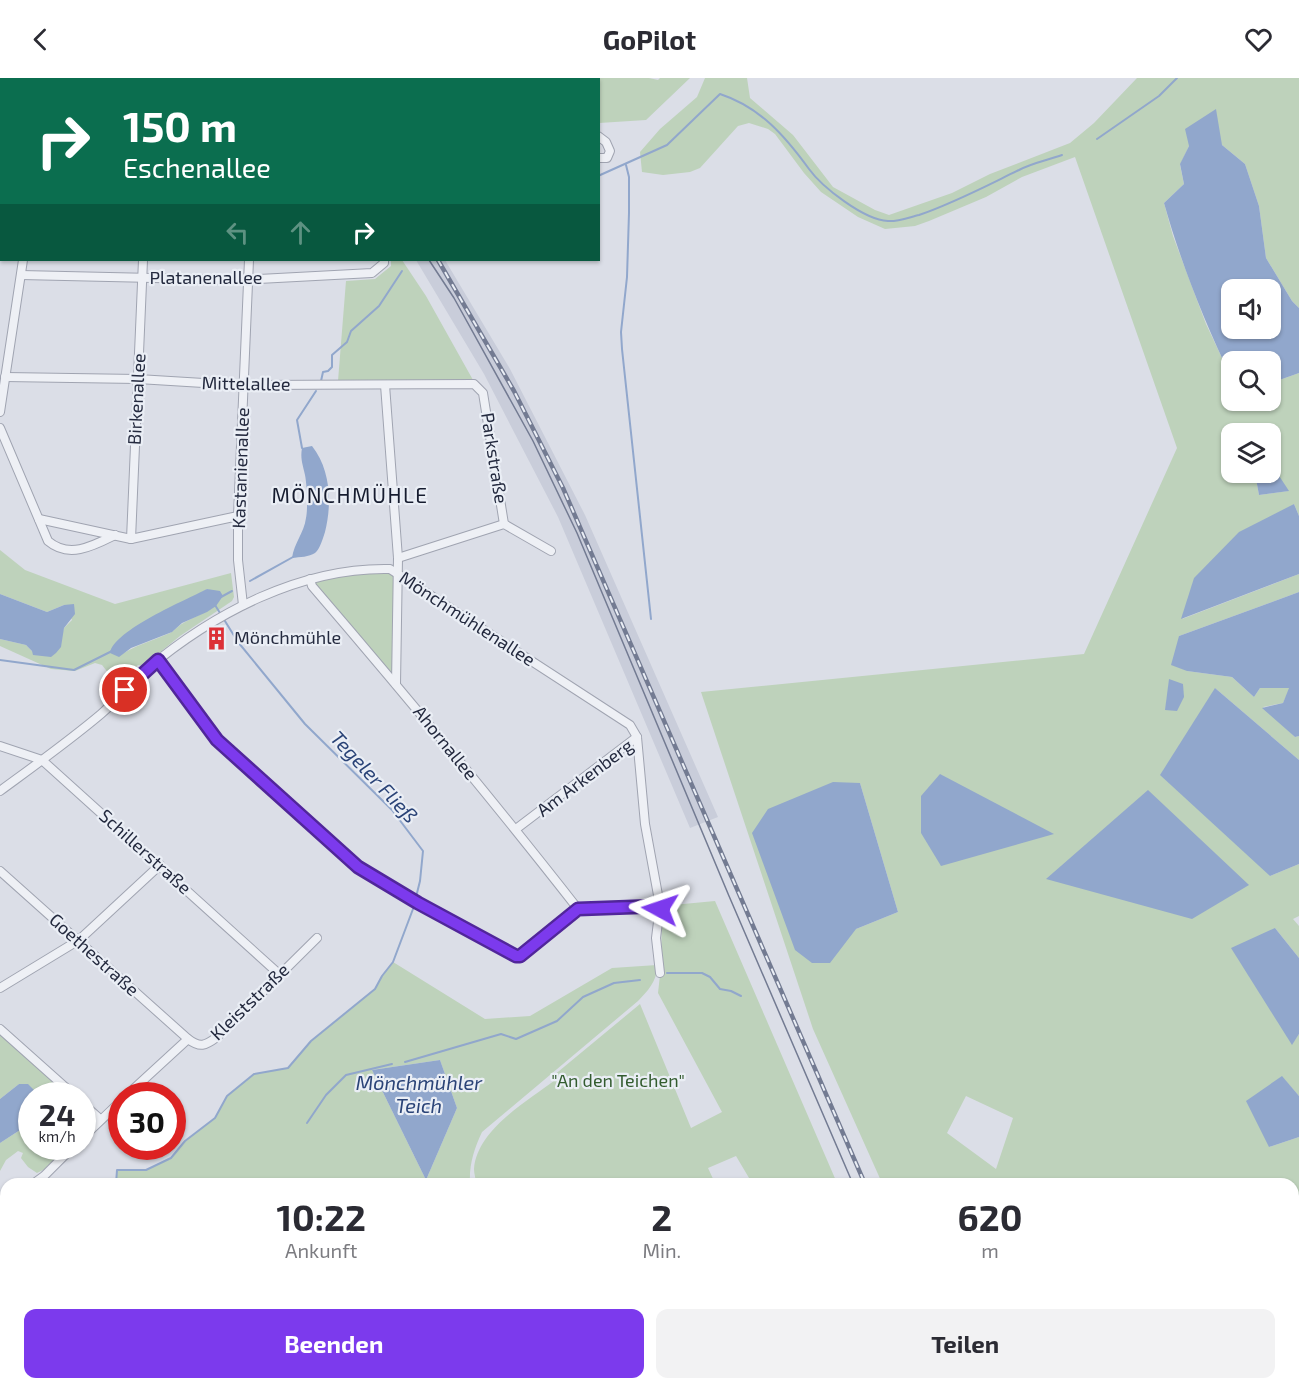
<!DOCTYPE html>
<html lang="de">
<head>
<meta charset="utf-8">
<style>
  body { margin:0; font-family:"Exo 2",sans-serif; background:#f2f2f3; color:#2b2b33; height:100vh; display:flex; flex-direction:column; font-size:22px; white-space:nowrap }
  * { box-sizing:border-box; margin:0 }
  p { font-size:20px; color:#7c7c81 }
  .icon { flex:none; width:33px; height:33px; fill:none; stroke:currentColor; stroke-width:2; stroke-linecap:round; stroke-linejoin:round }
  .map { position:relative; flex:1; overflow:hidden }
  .drawer { position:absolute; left:0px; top:1100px; width:1299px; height:212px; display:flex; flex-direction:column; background:#fff; border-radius:18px 18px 0 0; box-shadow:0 2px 4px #0004 }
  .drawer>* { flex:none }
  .banner { position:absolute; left:0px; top:0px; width:600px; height:183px; box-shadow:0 2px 4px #0004; background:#0b6e4f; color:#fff; overflow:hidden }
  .fabs { position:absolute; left:1221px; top:201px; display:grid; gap:12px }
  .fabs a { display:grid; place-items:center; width:60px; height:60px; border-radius:12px; background:#fff; box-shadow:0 2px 4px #0004; font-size:30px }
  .speed { position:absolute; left:18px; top:1004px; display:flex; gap:12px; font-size:30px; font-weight:700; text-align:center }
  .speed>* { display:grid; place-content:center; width:78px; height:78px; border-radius:50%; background:#fff; box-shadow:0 2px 4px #0004; line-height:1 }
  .speed small { font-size:15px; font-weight:400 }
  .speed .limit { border:9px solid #d22; background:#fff; color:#111 }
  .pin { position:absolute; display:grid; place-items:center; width:51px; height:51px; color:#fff; margin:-26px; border:3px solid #fff; border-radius:50%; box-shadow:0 2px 6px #0007 }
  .me { position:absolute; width:66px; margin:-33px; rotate:275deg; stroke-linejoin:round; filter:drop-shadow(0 0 4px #0008) }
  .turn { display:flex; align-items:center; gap:21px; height:126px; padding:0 24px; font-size:27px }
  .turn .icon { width:78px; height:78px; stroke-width:2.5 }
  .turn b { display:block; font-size:42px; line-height:51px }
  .lanes { display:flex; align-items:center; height:57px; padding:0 24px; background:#0003; justify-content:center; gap:30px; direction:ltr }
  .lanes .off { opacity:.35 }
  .eta { display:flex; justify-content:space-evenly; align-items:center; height:102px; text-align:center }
  .eta b { font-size:36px; font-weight:700; line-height:42px }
  .action { display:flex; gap:12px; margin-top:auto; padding:12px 24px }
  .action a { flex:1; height:69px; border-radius:12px; background:#7c3aed; color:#fff; font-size:24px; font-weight:700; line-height:69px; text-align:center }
  .action a+a { background:#f2f2f3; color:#2b2b33 }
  header { display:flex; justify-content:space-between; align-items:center; height:78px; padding:0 24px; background:#fff; font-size:27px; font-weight:700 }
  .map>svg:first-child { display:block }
  .built { fill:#c9cdda }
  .green { fill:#bed2bb; fill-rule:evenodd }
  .water { fill:#91a7cc; fill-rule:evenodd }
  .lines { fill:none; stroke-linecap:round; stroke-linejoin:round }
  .stream { stroke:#91a7cc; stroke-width:2 }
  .street-casing { stroke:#a0a4b1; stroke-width:10 }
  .street { stroke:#eef0f5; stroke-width:8 }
  .tram { stroke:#737b92; stroke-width:1.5 }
  .rail-casing { stroke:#737b92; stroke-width:4.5 }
  .rail { stroke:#eaeef5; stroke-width:2; stroke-dasharray:7; stroke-linecap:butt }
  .route-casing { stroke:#51269a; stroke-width:15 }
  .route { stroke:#7c3aed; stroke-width:10 }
  .labels { text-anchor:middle; stroke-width:4.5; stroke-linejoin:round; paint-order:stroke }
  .street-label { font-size:18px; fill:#242a3f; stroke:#eaeef5 }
  .poi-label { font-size:18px; fill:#242a3f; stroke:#eaeef5; text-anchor:start }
  .park-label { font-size:18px; fill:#335c2f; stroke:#eaeef5 }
  .water-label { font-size:20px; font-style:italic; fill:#2a4377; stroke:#eaeef5 }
  .quarter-label { font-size:21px; letter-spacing:1.5px; fill:#161c2f; stroke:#eaeef5 }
</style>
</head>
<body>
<header><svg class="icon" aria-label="back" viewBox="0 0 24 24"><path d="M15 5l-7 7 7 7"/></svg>GoPilot<svg class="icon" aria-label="heart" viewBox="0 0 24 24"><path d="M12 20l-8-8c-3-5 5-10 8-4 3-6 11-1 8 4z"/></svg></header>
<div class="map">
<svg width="1299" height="1310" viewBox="0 0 1299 1310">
  <rect width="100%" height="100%" fill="#dbdee7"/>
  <path class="built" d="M 416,182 L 445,182 L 510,291 L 585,437 L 718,739 L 690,750 L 558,439 L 484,296 Z"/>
  <g class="green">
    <path d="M 522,0 L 649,0 L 658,2 L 660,0 L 690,0 L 646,42 L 599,45 L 598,2 Z"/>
    <path d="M 705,0 L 747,0 L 750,20 L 793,57 L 833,109 L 875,132 L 889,137 L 952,115 L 990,96 L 1070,65 L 1094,45 L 1137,0 L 1299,0 L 1299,230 L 1292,223 L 1266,180 L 1259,128 L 1245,86 L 1222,67 L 1189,68 L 1180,87 L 1184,106 L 1164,125 L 1173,158 L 1206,246 L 1231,299 L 1232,322 L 1270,322 L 1271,305 L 1299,295 L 1299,438 L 1294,426 L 1182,541 L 1299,496 L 1299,514 L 1179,558 L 1187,593 L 1232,599 L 1254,619 L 1260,610 L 1290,610 L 1283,625 L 1263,629 L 1295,659 L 1299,658 L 1299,682 L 1215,610 L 1270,798 L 1299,786 L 1299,838 L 1293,841 L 1299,848 L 1299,880 L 1275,850 L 1292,966 L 1299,956 L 1299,1018 L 1282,999 L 1269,1069 L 1299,1059 L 1299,1150 L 1293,1153 L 1293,1106 L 882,1105 L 813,951 L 701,614 L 1084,576 L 1177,370 L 1075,79 L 1022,99 L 986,119 L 929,143 L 915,148 L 885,151 L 858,139 L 821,114 L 804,95 L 775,56 L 768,51 L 749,45 L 738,48 L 700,90 L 690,94 L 663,97 L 642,94 L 640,74 L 660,51 L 697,19 ZM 1232,356 L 1270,356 L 1271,387 L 1288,413 L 1259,417 L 1255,394 L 1232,394 ZM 860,705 L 898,834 L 856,851 ZM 966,1018 L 1013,1040 L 996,1091 L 947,1055 Z"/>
    <path d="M 391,182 L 402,182 L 426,218 L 473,302 L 338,303 L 346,203 L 375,201 L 391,188 Z"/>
    <path d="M 0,472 L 25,492 L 115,526 L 231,495 L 234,519 L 232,523 L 180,558 L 143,588 L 138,587 L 121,604 L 121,611 L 102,587 L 95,585 L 75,593 L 51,591 L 0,568 L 0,561 L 26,567 L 32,573 L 60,562 L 64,550 L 72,542 L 64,527 L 47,534 L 0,516 ZM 207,511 L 223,518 C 213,532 200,536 185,544 C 179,547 175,552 170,555 C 152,563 135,567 119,578 Z"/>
    <path d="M 390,491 L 398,498 L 395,604 L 311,501 Z"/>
    <path d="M 715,823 L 837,1105 L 752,1105 L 736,1078 L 708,1090 L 715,1105 L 476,1105 C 476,1101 474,1096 474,1091 C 477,1052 526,1024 555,1002 L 553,998 L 640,926 L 691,1050 L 722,1034 L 658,915 L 661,888 L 662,828 Z"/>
    <path d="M 393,884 L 485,941 L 530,938 L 612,890 L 657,887 C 658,902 648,913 638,923 L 482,1054 C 474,1071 469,1087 470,1105 L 116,1106 L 117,1092 L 146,1092 L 171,1080 L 185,1063 L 215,1040 L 227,1018 L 254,996 L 288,990 L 311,963 L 375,911 L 382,898 ZM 440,982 L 457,1030 L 426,1102 L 372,992 Z"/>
    <path d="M 0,954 L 71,1017 L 38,1017 L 19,1006 L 0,1021 Z"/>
    <path d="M 83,1028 L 94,1040 L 96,1045 L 83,1057 Z"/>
    <path d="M 31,1039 L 32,1068 L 71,1068 L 49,1089 L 37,1095 L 28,1089 L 21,1080 L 23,1075 L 18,1073 L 6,1082 L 0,1093 L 0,1065 L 20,1052 Z"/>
    <path d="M 0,1293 L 6,1293 L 6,1305 L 500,1305 L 499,1310 L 0,1310 Z"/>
    <path d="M 504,1305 L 518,1308 L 512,1305 L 922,1305 L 925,1310 L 503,1310 Z"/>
    <path d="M 971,1305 L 1290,1305 L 1295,1310 L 973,1310 Z"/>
  </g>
  <g class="water">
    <path d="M 1216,31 L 1222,67 L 1245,86 L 1259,128 L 1266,180 L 1292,223 L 1299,230 L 1299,295 L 1271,305 L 1270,284 L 1232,284 L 1231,299 C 1204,243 1181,185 1164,125 L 1184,106 L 1180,86 L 1189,68 L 1185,51 ZM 1232,212 L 1270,212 L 1270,250 L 1232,250 Z"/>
    <path d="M 312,368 C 331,392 332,426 325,454 C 323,460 320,471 315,475 C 309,479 300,479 292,480 C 294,465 304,455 306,440 C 308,431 307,407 305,397 C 303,387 300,381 302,370 Z"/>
    <path d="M 1272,387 L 1289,413 L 1259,417 L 1255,395 L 1270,394 Z"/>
    <path d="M 1294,426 L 1299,438 L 1299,496 L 1181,541 L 1194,500 L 1239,454 Z"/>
    <path d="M 207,511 L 220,513 L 223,518 L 216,528 L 207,534 L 182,545 L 172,554 L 131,570 L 119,579 L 110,575 C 114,552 186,522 207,511 Z"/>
    <path d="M 1299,514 L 1299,658 L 1295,659 L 1262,630 L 1283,625 L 1289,610 L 1260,610 L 1254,619 L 1232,599 L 1187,593 L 1171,587 L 1179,558 Z"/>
    <path d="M 0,516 L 47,534 L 64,527 L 74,526 L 75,536 L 64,550 L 61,569 L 56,575 L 51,579 L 33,577 L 32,573 L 26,567 L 0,561 Z"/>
    <path d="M 1169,601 L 1183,606 L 1184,619 L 1177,633 L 1165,632 Z"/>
    <path d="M 1215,610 L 1299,682 L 1299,786 L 1270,798 L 1160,697 Z"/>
    <path d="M 940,696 L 1054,756 L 941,788 L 921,755 L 921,718 Z"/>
    <path d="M 833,704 L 860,705 L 898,834 L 856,851 L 830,885 L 812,885 L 795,872 L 752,755 L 768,731 Z"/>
    <path d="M 1148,712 L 1249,807 L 1192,841 L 1046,801 Z"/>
    <path d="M 1275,850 L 1299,880 L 1299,956 L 1292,967 L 1231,870 Z"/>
    <path d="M 440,982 L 457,1030 L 426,1102 L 372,992 Z"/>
    <path d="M 1282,998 L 1299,1018 L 1299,1059 L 1269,1069 L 1246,1023 Z"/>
    <path d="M 19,1006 L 28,1006 L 38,1016 L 32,1017 L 31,1039 L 20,1052 L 0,1065 L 0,1021 Z"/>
  </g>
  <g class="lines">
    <g class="stream">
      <path d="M 1097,61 L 1159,18 L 1177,0"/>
      <path d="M 626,87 L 629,99 L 629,135 L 627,199 L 621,254 L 622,271 L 651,541"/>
      <path d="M 598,98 L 667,67 L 720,16 C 760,29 785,58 809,91 C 822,109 864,142 888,143 C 897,144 910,139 919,137 C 954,125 986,108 1019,92 C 1032,85 1048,82 1062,77"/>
      <path d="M 321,303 L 323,294 L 328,293 L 332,289 L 332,277 L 347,264 L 351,253 L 379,228 L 402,193"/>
      <path d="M 302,370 L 297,342 L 316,313"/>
      <path d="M 250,503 L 293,479"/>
      <path d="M 221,519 L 232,513"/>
      <path d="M 0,582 L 74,592 L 112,573"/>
      <path d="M 667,895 L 702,895 L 710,899 L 720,911 L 731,913 L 741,918"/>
      <path d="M 405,984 L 501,956 L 516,961 L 557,943 L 583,919 L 614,905 L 640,902"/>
      <path d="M 307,1045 L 326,1017 L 346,997 L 392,986"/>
      <path d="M 116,1106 L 117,1092 L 146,1092 L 171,1080 L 185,1063 L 215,1040 L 227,1018 L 254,996 L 288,990 L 311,963 L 375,911 L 382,898 L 393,884 L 413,831 L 420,803 L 423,773 L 392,732 L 305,646 L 238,564 L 215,527"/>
      <path d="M 0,1296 L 6,1294"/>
      <path d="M 1255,1305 L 1259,1310"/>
    </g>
    <defs>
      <g id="street">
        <path d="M 258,0 L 260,2"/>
        <path d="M 278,0 L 278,2"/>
        <path d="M 521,0 L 522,2"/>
        <path d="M 50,2 L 50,0"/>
        <path d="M 152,2 L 152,0"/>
        <path d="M 403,2 L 403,0"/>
        <path d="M 598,58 L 606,64 L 610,73 L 607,80 L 598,80"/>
        <path d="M 21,197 L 241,202 L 372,195 L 384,185 L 384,182"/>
        <path d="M 5,299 L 138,301 L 236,307 L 474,306 L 483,315 L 504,446"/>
        <path d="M 385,307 L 398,480 L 396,606"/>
        <path d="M 0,334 L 23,182"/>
        <path d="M 0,350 L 48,463 C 69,481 93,468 115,457"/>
        <path d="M 39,441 L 131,461 L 238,438"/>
        <path d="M 131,461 L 143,182"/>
        <path d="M 398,480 L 504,446 L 551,473"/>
        <path d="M 310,501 L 312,508 C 403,614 492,721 578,831"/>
        <path d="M 243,527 L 238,482 L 238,438 L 249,182"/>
        <path d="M 158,582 L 217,662 L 358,789 L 418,825 L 516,878 L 521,878 L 578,831 L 660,828"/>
        <path d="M 0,668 L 42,682 L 279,896"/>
        <path d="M 0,713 C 34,688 69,663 101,636 C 117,622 131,605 147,591 C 214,535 301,489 390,491 L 630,647 L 637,659 L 645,746 L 660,828 L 656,860 L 660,895"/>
        <path d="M 516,751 L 637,659"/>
        <path d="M 0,793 L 188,961"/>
        <path d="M 0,910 L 79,862 L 160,787"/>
        <path d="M 0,951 L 74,1017"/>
        <path d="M 127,1017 L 188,961 C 200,970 205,968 217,959 L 317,860"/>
        <path d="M 82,1025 L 100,1041"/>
        <path d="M 82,1060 L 122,1022"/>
        <path d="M 33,1106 L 44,1098 L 74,1068"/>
        <path d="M 0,1144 L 6,1136"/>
      </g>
    </defs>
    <use href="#street" class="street-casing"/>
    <use href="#street" class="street"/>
    <g class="tram">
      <path d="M 301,0 L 303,2"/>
      <path d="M 429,182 L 454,220 L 533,363 L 577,455 L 729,818 L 853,1106"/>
      <path d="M 940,1305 L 942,1310"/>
    </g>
    <defs>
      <g id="rail">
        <path d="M 309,0 L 311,2"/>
        <path d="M 438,182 L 514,313 L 563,410 L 865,1106"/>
        <path d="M 952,1305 L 954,1310"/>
      </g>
    </defs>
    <use href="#rail" class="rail-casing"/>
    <use href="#rail" class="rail"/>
  </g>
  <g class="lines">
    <defs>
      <path id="route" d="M 125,612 L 158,582 L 217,662 L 358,789 L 418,825 L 516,878 L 520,878 L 578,831 L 660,828 L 660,831"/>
    </defs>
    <use href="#route" class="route-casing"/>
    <use href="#route" class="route"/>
  </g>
  <defs>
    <symbol id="building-bare" viewBox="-9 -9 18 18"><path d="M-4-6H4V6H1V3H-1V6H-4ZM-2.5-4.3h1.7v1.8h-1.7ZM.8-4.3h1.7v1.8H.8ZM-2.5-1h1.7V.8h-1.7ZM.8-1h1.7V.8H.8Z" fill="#dc3037" stroke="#eaeef5" stroke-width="2.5" paint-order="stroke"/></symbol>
  </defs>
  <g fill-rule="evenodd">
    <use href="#building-bare" x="200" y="544" width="33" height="33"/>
  </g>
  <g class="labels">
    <g class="street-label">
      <text x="206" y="206">Platanenallee</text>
      <text transform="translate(246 306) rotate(1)" y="6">Mittelallee</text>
      <text transform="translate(137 321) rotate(-87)" y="6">Birkenallee</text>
      <text transform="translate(494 380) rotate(81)" y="6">Parkstraße</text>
      <text transform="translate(241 390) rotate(-88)" y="6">Kastanienallee</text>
      <text transform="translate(467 541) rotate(33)" y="6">Mönchmühlenallee</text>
      <text transform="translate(445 665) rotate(51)" y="6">Ahornallee</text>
      <text transform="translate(585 700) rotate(-37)" y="6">Am Arkenberg</text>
      <text transform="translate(145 774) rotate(42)" y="6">Schillerstraße</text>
      <text transform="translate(94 877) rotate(42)" y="6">Goethestraße</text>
      <text transform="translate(250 924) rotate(-44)" y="6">Kleiststraße</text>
    </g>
    <g class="poi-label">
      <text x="234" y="566">Mönchmühle</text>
    </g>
    <g class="park-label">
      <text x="618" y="1009">"An den Teichen"</text>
    </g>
    <g class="water-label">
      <text transform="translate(374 699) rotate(47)" y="7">Tegeler Fließ</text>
      <text x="419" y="1012">Mönchmühler<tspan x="419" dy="23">Teich</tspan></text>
    </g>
    <g class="quarter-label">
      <text x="350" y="425">MÖNCHMÜHLE</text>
    </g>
  </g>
</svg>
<div class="fabs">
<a><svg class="icon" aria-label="sound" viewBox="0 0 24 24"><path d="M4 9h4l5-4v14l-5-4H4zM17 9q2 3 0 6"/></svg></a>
<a><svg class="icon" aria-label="search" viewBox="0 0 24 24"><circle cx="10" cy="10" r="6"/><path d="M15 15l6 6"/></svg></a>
<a><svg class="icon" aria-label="layers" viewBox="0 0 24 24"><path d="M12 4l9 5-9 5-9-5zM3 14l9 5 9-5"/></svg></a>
</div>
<div class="speed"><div>24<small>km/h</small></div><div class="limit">30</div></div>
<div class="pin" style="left:125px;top:612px;background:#d93025"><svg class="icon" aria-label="arrive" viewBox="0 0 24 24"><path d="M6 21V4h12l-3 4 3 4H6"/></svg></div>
<svg class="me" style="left:660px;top:831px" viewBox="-20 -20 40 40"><path d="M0-17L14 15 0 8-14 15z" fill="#7c3aed" stroke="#fff" stroke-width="4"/></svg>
<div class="banner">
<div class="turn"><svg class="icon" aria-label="right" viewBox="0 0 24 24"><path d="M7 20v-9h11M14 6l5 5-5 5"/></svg><div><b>150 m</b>Eschenallee</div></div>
<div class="lanes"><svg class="icon off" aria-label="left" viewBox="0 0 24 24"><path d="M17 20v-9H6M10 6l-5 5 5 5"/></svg><svg class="icon off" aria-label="ahead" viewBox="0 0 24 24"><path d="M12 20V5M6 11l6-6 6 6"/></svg><svg class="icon" aria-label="right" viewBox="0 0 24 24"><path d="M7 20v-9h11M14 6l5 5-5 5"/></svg></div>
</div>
<section class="drawer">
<div class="eta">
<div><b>10:22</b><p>Ankunft</p></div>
<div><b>2</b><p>Min.</p></div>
<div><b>620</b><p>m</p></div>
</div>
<div class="action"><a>Beenden</a><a>Teilen</a></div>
</section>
</div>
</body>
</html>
